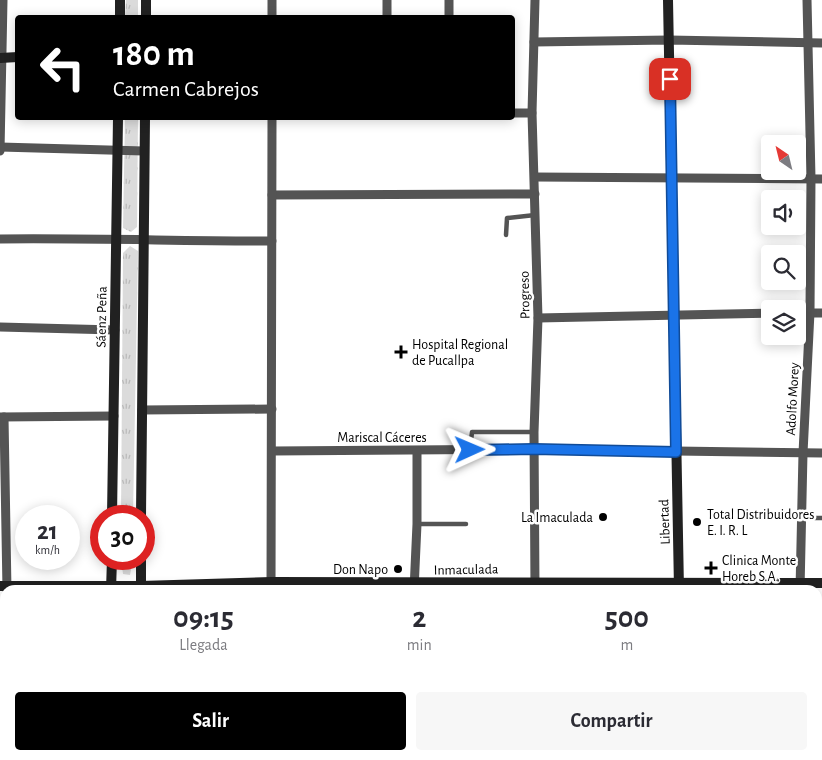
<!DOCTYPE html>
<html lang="es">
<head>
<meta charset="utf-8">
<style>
  body { margin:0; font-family:"Alegreya Sans",sans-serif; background:#f7f7f7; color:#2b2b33; height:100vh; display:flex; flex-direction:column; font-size:19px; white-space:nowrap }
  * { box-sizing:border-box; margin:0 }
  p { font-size:16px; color:#7c7c81 }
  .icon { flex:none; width:28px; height:28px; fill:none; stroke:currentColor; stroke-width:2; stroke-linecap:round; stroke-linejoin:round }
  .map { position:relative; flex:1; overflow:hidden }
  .panel { position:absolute; left:0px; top:585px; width:822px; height:175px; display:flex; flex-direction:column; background:#fff; border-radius:15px 15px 0 0; box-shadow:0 2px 12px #0003 }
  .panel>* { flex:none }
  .top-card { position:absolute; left:15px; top:15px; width:500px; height:105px; border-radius:5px; box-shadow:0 2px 12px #0003; background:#000; color:#fff; overflow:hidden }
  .needle { width:32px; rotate:325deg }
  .tools { position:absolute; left:761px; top:135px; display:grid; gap:10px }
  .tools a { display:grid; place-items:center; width:45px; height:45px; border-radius:5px; background:#fff; box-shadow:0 2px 12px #0003; font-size:25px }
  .speed { position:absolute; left:15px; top:505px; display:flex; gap:10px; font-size:25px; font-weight:700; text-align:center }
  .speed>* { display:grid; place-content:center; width:65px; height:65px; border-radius:50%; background:#fff; box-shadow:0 2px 12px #0003; line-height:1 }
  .speed small { font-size:12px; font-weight:400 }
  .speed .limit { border:8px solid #d22; background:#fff; color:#111 }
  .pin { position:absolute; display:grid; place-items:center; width:42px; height:42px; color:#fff; margin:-21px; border-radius:10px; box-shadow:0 2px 8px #0006 }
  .me { position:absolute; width:55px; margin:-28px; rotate:89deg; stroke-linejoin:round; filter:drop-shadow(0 0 4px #0008) }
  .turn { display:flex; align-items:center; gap:18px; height:105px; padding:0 15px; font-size:22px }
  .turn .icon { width:65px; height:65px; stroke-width:2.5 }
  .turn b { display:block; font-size:35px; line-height:42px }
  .eta { display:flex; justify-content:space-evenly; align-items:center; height:85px; text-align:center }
  .eta b { font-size:30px; font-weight:700; line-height:35px }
  .cta { display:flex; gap:10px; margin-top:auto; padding:10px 15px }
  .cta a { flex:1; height:58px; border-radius:5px; background:#000; color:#fff; font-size:20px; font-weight:700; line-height:58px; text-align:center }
  .cta a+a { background:#f7f7f7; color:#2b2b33 }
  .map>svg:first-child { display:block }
  .grass { fill:url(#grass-tufts) }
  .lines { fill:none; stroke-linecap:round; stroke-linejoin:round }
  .lane { stroke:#545454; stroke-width:4.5 }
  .street { stroke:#545454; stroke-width:9 }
  .secondary { stroke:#212121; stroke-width:10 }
  .route-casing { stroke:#114b97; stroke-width:12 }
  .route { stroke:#1a73e8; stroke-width:9 }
  .poi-dot { fill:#000; stroke:#fff; stroke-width:2 }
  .labels { text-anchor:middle; stroke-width:5; stroke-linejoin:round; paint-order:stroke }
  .street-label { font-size:14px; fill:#000; stroke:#fff }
  .poi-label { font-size:14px; fill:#000; stroke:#fff; text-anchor:start }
</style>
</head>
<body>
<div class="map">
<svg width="822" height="760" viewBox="0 0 822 760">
  <defs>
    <pattern id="grass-tufts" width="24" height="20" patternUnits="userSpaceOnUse" patternTransform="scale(1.25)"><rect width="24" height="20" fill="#dbdbdb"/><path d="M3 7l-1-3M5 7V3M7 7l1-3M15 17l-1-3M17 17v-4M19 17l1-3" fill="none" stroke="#bababa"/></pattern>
  </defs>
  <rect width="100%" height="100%" fill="#fff"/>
  <g class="grass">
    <path d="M 126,0 L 138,0 L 138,17 L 125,17 Z"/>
    <path d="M 125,118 L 138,118 L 137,227 L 131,232 L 123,228 Z"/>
    <path d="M 130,246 L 138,251 L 133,516 L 121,516 L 123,253 Z"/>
    <path d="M 121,559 L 133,559 L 130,575 L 123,574 Z"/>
  </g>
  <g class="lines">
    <g class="lane">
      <path d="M 506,235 L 507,218 L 535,215"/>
      <path d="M 470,450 L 472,432 L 534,432"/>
      <path d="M 803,518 L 822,518"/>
      <path d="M 417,524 L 466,524"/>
    </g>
    <g class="street">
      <path d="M 272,0 L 272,18"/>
      <path d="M 387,0 L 387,18"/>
      <path d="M 535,0 L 532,113 L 538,318 L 534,432 L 535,590"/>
      <path d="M 449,18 L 449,0"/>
      <path d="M 534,42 L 669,40 L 822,43"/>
      <path d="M 512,113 L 532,113"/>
      <path d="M 0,147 L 144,151"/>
      <path d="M 0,151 L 3,0"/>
      <path d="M 535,177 L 822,179"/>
      <path d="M 272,195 L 535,194"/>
      <path d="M 0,239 C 91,238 181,241 272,241"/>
      <path d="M 798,313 L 822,313"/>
      <path d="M 538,318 L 770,313"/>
      <path d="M 0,327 L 115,330"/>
      <path d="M 142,410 L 272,409"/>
      <path d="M 0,417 L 114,416"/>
      <path d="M 4,417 L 7,590"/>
      <path d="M 273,451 L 534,449 L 822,453"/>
      <path d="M 271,590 L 272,118"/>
      <path d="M 414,590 L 417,524 L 417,451"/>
      <path d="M 800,590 L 803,453 L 810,312 L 811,178 L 807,0"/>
      <path d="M 5,712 L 5,699"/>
      <path d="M 818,719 L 822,719"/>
      <path d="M 541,755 L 541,760"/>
      <path d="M 589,755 L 590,760"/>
      <path d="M 808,755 L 808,760"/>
      <path d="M 269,760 L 269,755"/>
      <path d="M 411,760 L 411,755"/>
    </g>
    <g class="secondary">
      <path d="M 668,0 L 679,589"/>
      <path d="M 120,18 L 120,0"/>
      <path d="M 146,18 L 146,0"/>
      <path d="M 0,58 L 18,57"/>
      <path d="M 112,516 L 118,118"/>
      <path d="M 141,516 L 145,118"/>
      <path d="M 0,586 L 141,586 L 272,582 L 822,583"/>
      <path d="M 111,590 L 112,559"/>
      <path d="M 141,590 L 141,559"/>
      <path d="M 139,755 L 139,760"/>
      <path d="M 110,760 L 110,755"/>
      <path d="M 678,760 L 678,755"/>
    </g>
  </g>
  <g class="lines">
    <defs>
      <path id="route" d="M 470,450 L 534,449 L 676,452 L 670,79"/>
    </defs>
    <use href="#route" class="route-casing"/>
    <use href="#route" class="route"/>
  </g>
  <g class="poi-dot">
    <path d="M398.5 344.5h5v5h5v5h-5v5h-5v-5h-5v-5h5z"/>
    <circle cx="603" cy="517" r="5"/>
    <circle cx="697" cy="522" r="5"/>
    <path d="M708.5 560.5h5v5h5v5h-5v5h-5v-5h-5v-5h5z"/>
    <circle cx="398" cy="569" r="5"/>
  </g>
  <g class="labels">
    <g class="street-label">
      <text transform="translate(524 295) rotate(-91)" y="5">Progreso</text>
      <text transform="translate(101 317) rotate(-89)" y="5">Sáenz Peña</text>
      <text transform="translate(792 399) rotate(-87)" y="5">Adolfo Morey</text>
      <text x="382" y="442">Mariscal Cáceres</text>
      <text transform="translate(664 522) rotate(-92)" y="5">Libertad</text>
      <text transform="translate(466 569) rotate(-1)" y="5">Inmaculada</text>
    </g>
    <g class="poi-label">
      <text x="412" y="349">Hospital Regional<tspan x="412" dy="16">de Pucallpa</tspan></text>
      <text x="707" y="519">Total Distribuidores<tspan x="707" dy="16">E. I. R. L</tspan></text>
      <text x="593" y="522" text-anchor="end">La Imaculada</text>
      <text x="722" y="565">Clinica Monte<tspan x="722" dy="16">Horeb S.A.</tspan></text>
      <text x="388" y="574" text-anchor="end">Don Napo</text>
    </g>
  </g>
</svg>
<div class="tools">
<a><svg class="needle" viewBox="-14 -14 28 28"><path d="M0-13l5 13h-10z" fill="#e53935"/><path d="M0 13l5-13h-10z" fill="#7c7c81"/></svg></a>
<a><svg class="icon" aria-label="sound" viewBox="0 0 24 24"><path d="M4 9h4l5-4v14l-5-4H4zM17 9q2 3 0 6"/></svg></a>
<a><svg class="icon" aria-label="search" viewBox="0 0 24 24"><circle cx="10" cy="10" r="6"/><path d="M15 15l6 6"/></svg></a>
<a><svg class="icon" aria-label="layers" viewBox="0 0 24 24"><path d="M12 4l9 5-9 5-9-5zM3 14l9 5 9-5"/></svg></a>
</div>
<div class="speed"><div>21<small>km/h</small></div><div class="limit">30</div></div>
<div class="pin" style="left:670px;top:79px;background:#d93025"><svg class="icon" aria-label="arrive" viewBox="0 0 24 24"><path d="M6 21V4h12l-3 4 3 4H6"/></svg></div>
<svg class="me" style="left:470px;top:450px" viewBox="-20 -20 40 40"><path d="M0-17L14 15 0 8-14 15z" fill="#1a73e8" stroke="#fff" stroke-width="4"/></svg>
<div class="top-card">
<div class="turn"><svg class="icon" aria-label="left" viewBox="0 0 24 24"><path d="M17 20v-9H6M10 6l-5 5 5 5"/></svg><div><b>180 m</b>Carmen Cabrejos</div></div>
</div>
<section class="panel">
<div class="eta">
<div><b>09:15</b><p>Llegada</p></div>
<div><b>2</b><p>min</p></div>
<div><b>500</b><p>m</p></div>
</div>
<div class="cta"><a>Salir</a><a>Compartir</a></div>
</section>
</div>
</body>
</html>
